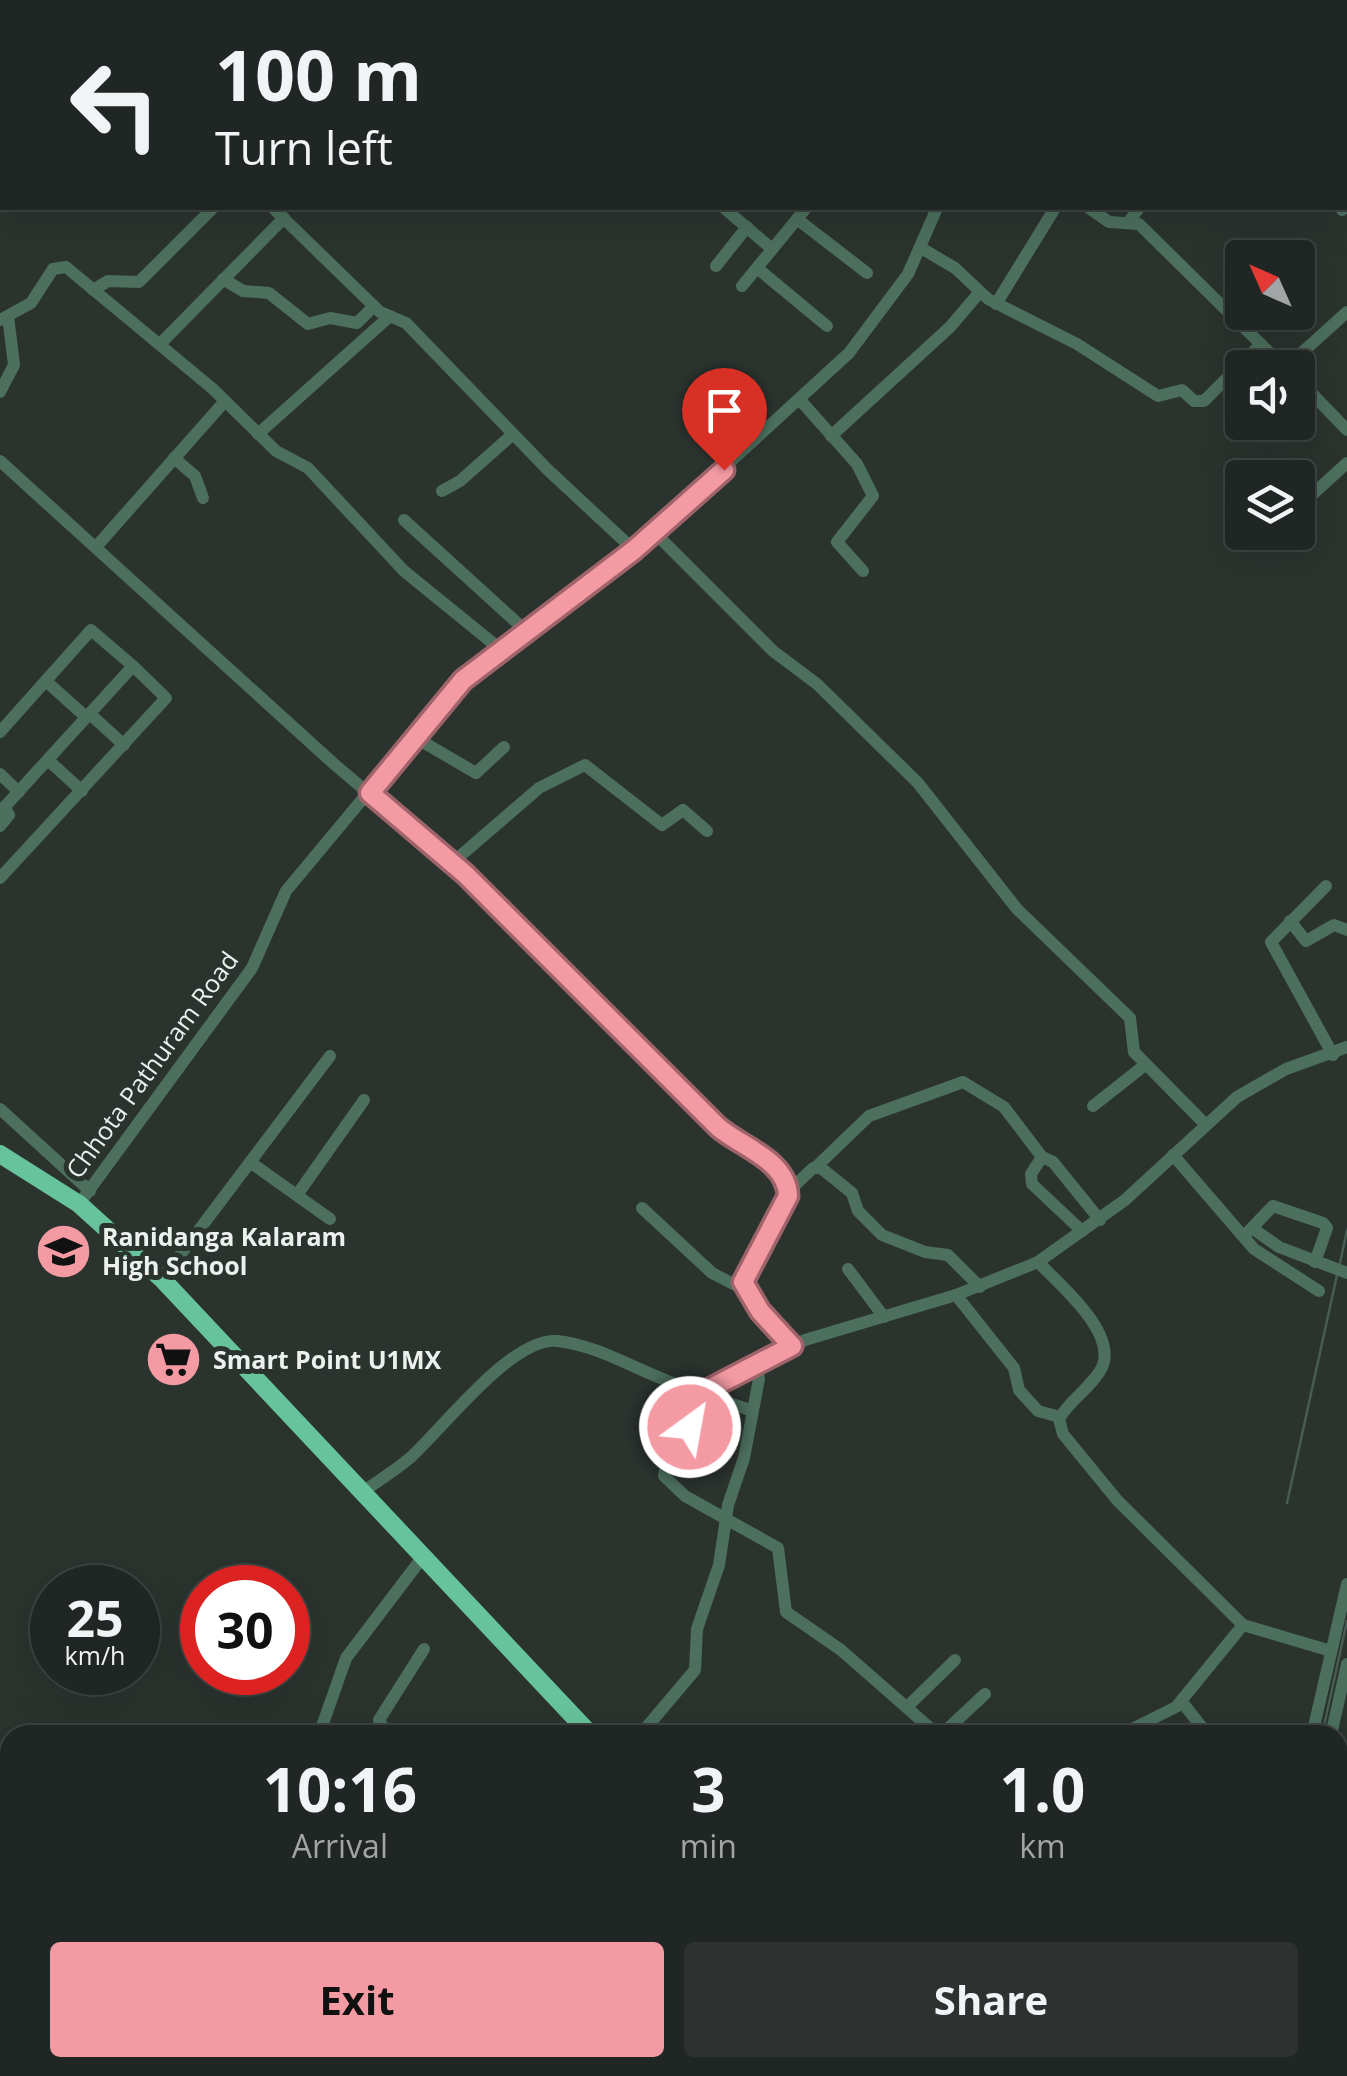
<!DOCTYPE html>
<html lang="en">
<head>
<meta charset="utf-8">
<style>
  body { margin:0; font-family:"Open Sans",sans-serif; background:#2d3230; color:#f1f3f6; height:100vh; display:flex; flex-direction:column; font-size:38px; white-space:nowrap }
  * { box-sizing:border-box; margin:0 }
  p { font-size:32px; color:#a2a5a6 }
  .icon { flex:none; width:55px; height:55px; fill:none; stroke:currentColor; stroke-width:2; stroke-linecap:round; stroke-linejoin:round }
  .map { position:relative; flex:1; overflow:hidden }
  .side { position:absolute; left:0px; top:1725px; width:1348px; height:352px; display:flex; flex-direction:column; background:#202623; border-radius:30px 30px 0 0; box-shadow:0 10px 40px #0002,0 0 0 2px #3d4341 }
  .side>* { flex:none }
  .top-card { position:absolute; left:0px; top:0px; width:1348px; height:210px; box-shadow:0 10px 40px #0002,0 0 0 2px #3d4341; background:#202623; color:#f1f3f6; overflow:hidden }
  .needle { width:65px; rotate:315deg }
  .controls { position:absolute; left:1225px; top:240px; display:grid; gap:20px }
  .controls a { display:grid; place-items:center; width:90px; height:90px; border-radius:10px; background:#202623; box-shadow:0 10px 40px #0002,0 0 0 2px #3d4341; font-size:50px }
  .speed { position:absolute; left:30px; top:1565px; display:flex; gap:20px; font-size:50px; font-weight:700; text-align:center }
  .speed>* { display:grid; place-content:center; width:130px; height:130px; border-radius:50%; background:#202623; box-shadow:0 10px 40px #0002,0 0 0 2px #3d4341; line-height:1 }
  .speed small { font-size:25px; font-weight:400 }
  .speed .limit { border:15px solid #d22; background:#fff; color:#111 }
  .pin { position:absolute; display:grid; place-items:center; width:85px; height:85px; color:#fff; margin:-102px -42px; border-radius:50% 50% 50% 0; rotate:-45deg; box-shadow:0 0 10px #0007 }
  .pin .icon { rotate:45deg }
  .me { position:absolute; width:110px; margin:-55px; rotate:32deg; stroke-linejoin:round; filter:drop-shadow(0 0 8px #0008) }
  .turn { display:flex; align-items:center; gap:35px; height:210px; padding:0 50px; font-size:45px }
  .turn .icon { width:130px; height:130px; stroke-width:2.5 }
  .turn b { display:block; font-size:70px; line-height:85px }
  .eta { display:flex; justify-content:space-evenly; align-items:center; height:170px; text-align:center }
  .eta b { font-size:60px; font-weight:700; line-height:70px }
  .primary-button { display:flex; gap:20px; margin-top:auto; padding:20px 50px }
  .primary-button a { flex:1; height:115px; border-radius:10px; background:#f49aa3; color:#111; font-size:40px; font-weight:700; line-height:115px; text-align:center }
  .primary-button a+a { background:#2d3230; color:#f1f3f6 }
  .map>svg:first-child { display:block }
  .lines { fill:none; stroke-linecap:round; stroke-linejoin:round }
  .stream { stroke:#475c53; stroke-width:2.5 }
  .minor { stroke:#4c6f5e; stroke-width:12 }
  .highway { stroke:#66c39b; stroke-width:18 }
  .route-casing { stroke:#9f646a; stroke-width:25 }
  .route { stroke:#f49aa3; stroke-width:18 }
  .labels { text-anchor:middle; stroke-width:10; stroke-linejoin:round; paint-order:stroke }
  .street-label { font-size:25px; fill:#ecf1ee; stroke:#2b332f }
  .poi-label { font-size:25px; font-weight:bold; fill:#ecf1ee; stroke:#2b332f; text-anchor:start }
</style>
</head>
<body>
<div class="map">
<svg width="1347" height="2076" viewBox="0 0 1347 2076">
  <rect width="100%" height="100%" fill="#2b332f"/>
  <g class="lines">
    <g class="stream">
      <path d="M 1340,1263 L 1347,1230"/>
      <path d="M 1287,1503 L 1337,1275"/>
      <path d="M 1322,1735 L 1347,1621"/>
    </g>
    <g class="minor">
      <path d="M 803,0 L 805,2"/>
      <path d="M 906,0 L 908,2"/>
      <path d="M 1063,0 L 1067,2"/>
      <path d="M 1217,0 L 1219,2"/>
      <path d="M 972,2 L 972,0"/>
      <path d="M 1245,2 L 1248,0"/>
      <path d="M 1345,85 L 1347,87"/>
      <path d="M 1345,122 L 1347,124"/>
      <path d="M 273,208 L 380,312 L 406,323 L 548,470 L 634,550"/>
      <path d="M 724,208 L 772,249"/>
      <path d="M 1089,208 L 1109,222 L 1139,224 L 1285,368 L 1347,312"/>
      <path d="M 1342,210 L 1347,206"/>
      <path d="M 797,219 L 867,273"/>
      <path d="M 1130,220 L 1139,208"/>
      <path d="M 921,248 L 955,268 L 988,299 L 1077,344 L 1158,396 L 1182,390 L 1194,401 L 1204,401 L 1261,344"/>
      <path d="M 716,266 L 747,227"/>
      <path d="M 757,268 L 827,326"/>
      <path d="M 223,279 L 243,291 L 269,293 L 308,324 L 330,318 L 357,323 L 374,306"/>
      <path d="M 742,286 L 806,208"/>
      <path d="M 93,290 L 108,281 L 139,282 L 213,208"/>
      <path d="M 996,304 L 1055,208"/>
      <path d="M 0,320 L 31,303 L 53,269 L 66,267 L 213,389 L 276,451 L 308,468 L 404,571 L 500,649"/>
      <path d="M 160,344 L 284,218"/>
      <path d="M 1298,379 L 1347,430"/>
      <path d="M 0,392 L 14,365 L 8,316"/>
      <path d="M 800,400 L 857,464 L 873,496 L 837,542 L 863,571"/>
      <path d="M 258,434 L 390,316"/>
      <path d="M 831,436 L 950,327 L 979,293"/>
      <path d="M 174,458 L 195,476 L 203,498"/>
      <path d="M 0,461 L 334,764 L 465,875 L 718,1127 C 741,1146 788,1160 788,1196 L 743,1282 L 760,1311 L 792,1345"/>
      <path d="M 442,491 L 460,481 L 513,434"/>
      <path d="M 1302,504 L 1347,463"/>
      <path d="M 404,520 L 526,631"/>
      <path d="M 654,532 L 773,651 L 817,684 L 918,783 L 1017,909 L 1130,1018 L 1134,1052 L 1206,1125"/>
      <path d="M 96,547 L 225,401"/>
      <path d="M 47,682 L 86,717"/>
      <path d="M 90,714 L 124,745"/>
      <path d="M 0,732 L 91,630 L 133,666"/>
      <path d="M 416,738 L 476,773 L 504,747"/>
      <path d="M 48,760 L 82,791"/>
      <path d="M 0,774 L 19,792"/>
      <path d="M 0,812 L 133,666 L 166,698 L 0,878"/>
      <path d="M 0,826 L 9,815 L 4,807"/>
      <path d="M 452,863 L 539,788 L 585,765 L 662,825 L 683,810 L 707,831"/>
      <path d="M 1326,886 L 1271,942 L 1333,1055"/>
      <path d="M 1290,921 L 1306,941 L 1334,925 L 1347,930"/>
      <path d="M 1093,1106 L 1145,1065"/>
      <path d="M 0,1109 L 90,1191"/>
      <path d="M 1173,1155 L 1254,1249 L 1319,1291"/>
      <path d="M 1042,1157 L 1053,1162 L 1100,1220"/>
      <path d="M 250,1162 L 330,1219"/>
      <path d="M 817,1166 L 869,1116 L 963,1082 L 1004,1107 L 1042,1157 L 1031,1174 L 1032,1184 L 1082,1231"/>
      <path d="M 789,1191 L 813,1168 L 821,1168 L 852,1193 L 858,1211 L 882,1235 L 925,1252 L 948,1255 L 980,1287"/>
      <path d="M 297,1195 L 364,1100"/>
      <path d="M 79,1204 L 252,968 L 286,891 L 450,694 L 479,665 L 634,550 L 849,353 L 908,274 L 937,208"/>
      <path d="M 642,1208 L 712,1273 L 745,1290"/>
      <path d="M 1252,1228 L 1279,1247 L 1347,1273"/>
      <path d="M 1245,1235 L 1273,1206 L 1323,1223 L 1327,1228 L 1315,1262"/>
      <path d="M 848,1269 L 884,1317"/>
      <path d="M 162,1279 L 330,1056"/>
      <path d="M 956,1295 L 1014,1368 L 1019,1390 L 1038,1411 L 1060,1417"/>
      <path d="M 709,1389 C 704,1414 664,1459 664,1476 L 685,1496 L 778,1548 L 786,1612 L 841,1650 L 938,1735"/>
      <path d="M 708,1396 L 750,1410"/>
      <path d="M 361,1493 C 378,1481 396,1470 411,1457 C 444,1427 512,1337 557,1341 C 607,1346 652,1382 702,1391 L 805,1340 L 956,1295 L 1038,1262"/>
      <path d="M 1331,1651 L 1243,1625 L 1117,1500 L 1063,1434 L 1059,1419 C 1069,1401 1089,1389 1100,1371 C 1122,1336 1060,1285 1038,1262 L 1125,1200 L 1237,1097 L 1286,1069 L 1347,1047"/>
      <path d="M 1182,1702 L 1208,1735"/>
      <path d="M 907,1707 L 955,1660"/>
      <path d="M 319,1735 L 346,1658 L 422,1558"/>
      <path d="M 387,1735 L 379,1720 L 424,1649"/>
      <path d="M 640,1735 L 695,1670 L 697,1629 L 719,1565 L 728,1505 L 744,1458 L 759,1379 L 757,1365"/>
      <path d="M 941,1735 L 985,1694"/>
      <path d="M 1120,1735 L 1176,1707 L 1243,1625"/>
      <path d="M 1312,1735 L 1347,1584"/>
      <path d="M 1331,1735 L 1347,1664"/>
      <path d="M 0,2025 L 10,2016"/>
      <path d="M 0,2065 L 11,2076"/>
      <path d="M 979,2076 L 989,2068"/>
      <path d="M 1197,2076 L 1199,2068"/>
    </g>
    <g class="highway">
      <path d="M 0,1154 L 79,1204 L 162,1279 L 591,1735"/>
      <path d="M 907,2068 L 915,2076"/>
    </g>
  </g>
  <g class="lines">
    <defs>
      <path id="route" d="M 690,1427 L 709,1389 L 792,1346 L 760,1311 L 743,1282 L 788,1196 C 787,1160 741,1147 718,1127 L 465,874 L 370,793 L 463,680 L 634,550 L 724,470"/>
    </defs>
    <use href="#route" class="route-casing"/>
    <use href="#route" class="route"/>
  </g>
  <defs>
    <symbol id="school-disc" viewBox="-11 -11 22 22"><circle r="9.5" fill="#f49aa3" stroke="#2b332f"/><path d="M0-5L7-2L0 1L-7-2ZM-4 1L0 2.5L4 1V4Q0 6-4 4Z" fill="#111"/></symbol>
    <symbol id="supermarket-disc" viewBox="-11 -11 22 22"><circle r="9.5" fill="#f49aa3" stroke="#2b332f"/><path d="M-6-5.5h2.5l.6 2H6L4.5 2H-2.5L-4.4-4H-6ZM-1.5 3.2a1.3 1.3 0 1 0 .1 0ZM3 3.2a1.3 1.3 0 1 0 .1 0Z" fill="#111"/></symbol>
  </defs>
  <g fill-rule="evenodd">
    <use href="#school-disc" x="32" y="1220" width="63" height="63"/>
    <use href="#supermarket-disc" x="142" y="1328" width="63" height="63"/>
  </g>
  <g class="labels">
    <g class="street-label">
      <text transform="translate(152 1065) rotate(-54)" y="9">Chhota Pathuram Road</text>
    </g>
    <g class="poi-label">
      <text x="102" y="1246">Ranidanga Kalaram<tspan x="102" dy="29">High School</tspan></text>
      <text x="213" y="1369">Smart Point U1MX</text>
    </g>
  </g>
</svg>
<div class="controls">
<a><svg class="needle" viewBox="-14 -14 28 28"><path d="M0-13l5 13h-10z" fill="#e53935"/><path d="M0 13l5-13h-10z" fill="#a2a5a6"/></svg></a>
<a><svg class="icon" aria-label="sound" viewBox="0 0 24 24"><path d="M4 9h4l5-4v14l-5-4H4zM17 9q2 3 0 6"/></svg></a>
<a><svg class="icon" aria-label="layers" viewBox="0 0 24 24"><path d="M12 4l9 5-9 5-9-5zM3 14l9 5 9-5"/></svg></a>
</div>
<div class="speed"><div>25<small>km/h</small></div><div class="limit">30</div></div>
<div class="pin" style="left:724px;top:470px;background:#d93025"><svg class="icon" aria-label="arrive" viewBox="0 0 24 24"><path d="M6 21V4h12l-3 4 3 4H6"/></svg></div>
<svg class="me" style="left:690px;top:1427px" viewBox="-20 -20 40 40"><circle r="17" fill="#f49aa3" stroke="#fff" stroke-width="3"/><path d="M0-11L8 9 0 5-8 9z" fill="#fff"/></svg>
<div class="top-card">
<div class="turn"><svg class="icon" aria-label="left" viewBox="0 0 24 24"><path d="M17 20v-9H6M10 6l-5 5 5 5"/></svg><div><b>100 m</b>Turn left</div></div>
</div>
<section class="side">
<div class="eta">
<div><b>10:16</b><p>Arrival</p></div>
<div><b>3</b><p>min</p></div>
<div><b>1.0</b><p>km</p></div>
</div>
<div class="primary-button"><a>Exit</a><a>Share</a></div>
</section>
</div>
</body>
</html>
